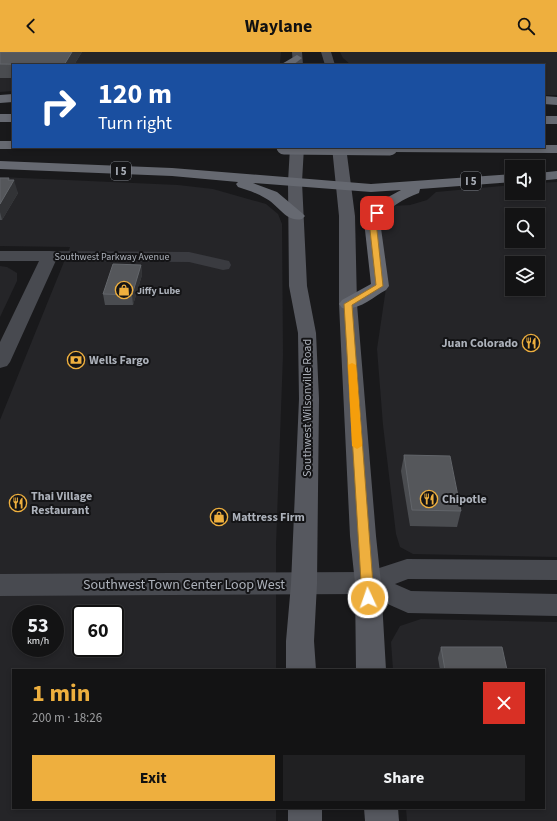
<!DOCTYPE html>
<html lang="en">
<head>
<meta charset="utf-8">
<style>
  body { margin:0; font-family:"Source Sans 3",sans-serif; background:#202022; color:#f1f3f6; height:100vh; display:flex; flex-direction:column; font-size:15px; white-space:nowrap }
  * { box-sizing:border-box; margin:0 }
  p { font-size:13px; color:#9d9ea0 }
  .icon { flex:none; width:22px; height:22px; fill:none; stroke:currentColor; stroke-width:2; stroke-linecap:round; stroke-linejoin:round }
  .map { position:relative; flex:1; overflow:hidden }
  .panel { position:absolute; left:12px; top:617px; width:533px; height:140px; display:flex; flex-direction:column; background:#131314; border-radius:0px; box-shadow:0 2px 6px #0003,0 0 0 1px #323234 }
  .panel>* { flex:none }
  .hud { position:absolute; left:12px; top:12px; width:533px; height:84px; border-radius:0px; box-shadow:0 2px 6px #0003,0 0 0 1px #323234; background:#1a4fa0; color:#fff; overflow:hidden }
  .fabs { position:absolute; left:505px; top:108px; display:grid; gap:8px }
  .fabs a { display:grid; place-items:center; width:40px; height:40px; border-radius:0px; background:#131314; box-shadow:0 2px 6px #0003,0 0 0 1px #323234; font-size:20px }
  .speed { position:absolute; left:12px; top:553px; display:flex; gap:8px; font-size:20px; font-weight:700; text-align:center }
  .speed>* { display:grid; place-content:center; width:52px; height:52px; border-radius:50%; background:#131314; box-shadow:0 2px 6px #0003,0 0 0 1px #323234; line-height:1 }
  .speed small { font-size:10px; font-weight:400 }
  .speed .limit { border:2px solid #111; border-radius:6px; background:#fff; color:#111 }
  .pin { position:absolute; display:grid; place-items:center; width:34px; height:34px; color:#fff; margin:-17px; border-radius:8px; box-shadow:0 2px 6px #0006 }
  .me { position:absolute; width:44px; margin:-22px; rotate:357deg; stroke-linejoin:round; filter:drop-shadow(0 0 3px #0008) }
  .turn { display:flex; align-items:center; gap:14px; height:84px; padding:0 20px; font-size:18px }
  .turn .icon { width:52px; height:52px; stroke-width:2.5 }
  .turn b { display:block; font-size:28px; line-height:34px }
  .round { display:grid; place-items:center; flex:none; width:42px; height:42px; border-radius:0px; background:#202022 }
  .headline { display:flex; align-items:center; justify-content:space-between; height:68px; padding:0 20px }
  h1 { font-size:24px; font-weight:700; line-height:30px; color:#eeaf3e }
  .button { display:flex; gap:8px; margin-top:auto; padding:8px 20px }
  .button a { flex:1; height:46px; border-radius:0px; background:#eeaf3e; color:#111; font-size:16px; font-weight:700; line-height:46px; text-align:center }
  .button a+a { background:#202022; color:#f1f3f6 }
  header { display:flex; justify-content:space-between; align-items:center; height:52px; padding:0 20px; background:#eeaf3e; color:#111; font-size:18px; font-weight:700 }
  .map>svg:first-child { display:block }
  .built { fill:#252528; fill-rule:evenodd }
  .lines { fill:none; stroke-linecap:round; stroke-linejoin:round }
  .street { fill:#3a3b40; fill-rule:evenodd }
  .secondary { fill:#484a50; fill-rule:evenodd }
  .primary { fill:#56585f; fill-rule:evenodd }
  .highway { fill:#666971; fill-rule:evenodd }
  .highway-bridge { stroke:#666971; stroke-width:15 }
  .wall { fill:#4a4c50 }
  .shaded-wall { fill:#323336 }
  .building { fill:#55575b; stroke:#62656a }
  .route { fill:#eeaf3e; stroke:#9b7228 }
  .slow { fill:#f59e0b }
  .labels { text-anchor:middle; stroke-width:4; stroke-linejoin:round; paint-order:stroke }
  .far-street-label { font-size:10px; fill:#acb1ba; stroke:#141416 }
  .far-poi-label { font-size:10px; font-weight:bold; fill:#acb1ba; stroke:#141416; text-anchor:start }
  .shield { fill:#141416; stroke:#7e8289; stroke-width:1 }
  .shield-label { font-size:11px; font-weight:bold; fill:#acb1ba }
  .poi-label { font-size:12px; font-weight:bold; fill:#acb1ba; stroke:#141416; text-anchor:start }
  .street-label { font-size:12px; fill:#acb1ba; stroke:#141416 }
  .near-street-label { font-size:14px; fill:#acb1ba; stroke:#141416 }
</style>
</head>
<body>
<header><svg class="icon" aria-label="back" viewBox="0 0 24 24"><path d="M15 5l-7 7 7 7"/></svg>Waylane<svg class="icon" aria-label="search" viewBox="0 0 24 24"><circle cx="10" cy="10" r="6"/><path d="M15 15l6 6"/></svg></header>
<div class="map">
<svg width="557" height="769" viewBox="0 0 557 769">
  <rect width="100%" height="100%" fill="#19191b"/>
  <g class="built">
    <path d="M 0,0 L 281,0 L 280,11 L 277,13 L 13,13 L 13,39 L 0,40 Z"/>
    <path d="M 340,0 L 557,0 L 557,43 L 544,43 L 544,13 L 351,13 L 343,6 Z"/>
    <path d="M 0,125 L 178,133 L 213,137 L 266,152 L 278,162 L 282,172 L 283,303 L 276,493 L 276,618 L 13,618 L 13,756 L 276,756 L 276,769 L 0,769 L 0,368 L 70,195 L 0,194 ZM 21,562 L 55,562 L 55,596 L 21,596 ZM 81,562 L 115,562 L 115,596 L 81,596 Z"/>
    <path d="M 557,130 L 557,505 L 413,502 L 400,495 L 396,482 L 383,373 L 377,297 L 386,236 L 380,172 L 385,161 L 392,154 L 410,153 L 427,148 L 436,140 L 512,133 L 512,141 L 538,141 L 538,131 ZM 512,163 L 538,163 L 538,189 L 512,189 ZM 512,211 L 538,211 L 538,237 L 512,237 Z"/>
    <path d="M 0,214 L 7,215 L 17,221 L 17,229 L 0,265 Z"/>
    <path d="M 421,567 L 557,570 L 557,769 L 407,769 L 406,756 L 544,756 L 544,618 L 393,618 L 391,590 L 400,574 Z"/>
  </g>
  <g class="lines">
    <path class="street" d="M 50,199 L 189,200 L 229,209 L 231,213 L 229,217 L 223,218 L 189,210 L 50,209 L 44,208 L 42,204 L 44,200 Z"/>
    <g class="secondary">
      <path d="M 292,0 L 302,0 L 303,13 L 293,13 Z"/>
      <path d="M 321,0 L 331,0 L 335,13 L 325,13 Z"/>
      <path d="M 0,199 L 50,199 L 56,200 L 58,204 L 10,310 L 7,314 L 0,316 L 0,290 L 39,209 L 0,209 Z"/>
      <path d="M 407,507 L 557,508 L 557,528 L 408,527 L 395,532 L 411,539 L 557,542 L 557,564 L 408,561 L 365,542 L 0,544 L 0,522 L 367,520 Z"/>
    </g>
    <g class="primary">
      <path d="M 290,95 L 304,95 L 302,130 L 307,234 L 316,281 L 319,347 L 317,532 L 314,589 L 316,618 L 286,618 L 286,589 L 291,532 L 299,347 L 298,281 L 289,234 L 288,130 Z"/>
      <path d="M 332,95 L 346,95 L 355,164 L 357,252 L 376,484 L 381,531 L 386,618 L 356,618 L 355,531 L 350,484 L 339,252 L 339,164 Z"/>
      <rect x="288" y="756" width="34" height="13"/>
      <path d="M 364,756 L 398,756 L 399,769 L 365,769 Z"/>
    </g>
    <g class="highway">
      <path d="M 297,3 L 302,6 L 293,13 L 280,13 Z"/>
      <path d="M 13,42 L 13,50 L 0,51 L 0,43 Z"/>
      <path d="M 544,44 L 557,45 L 557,53 L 544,52 Z"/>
      <rect x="0" y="62" width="13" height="8"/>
      <rect x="544" y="64" width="13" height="8"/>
      <path d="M 0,89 L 13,89 L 13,95 L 18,95 L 13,97 L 0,97 Z"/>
      <path d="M 544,93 L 557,93 L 557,101 L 390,100 L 385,99 L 383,96 L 544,95 Z"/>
      <path d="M 0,109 L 172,116 L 371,132 L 512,122 L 512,130 L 420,137 L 419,141 C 404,147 389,154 380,169 L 389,234 L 386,238 C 373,245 357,260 342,256 L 339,252 L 342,248 L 371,232 L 364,169 L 379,150 L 401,138 L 371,140 L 253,131 L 277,140 L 302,161 L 305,164 L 302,167 C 286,171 278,152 265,146 C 257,141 247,138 238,135 L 236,132 L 238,130 L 172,124 L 0,117 Z"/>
      <path d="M 557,119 L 557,127 L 538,129 L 538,121 Z"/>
    </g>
    <path class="highway-bridge" d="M 284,95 L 390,96"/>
  </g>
  <g class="wall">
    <path d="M 0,0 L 82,0 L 74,13 L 13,13 L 13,26 L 0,26 Z"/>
    <path d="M 0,126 L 10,128 L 18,141 L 2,168 L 0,168 Z"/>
    <path d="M 141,213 L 142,223 L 133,253 L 105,253 L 103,242 Z"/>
    <path d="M 404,403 L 461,459 L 457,475 L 410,474 L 401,419 Z"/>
    <path d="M 441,595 L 507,618 L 440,618 L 438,606 Z"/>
  </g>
  <g class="shaded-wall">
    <path d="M 72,0 L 82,0 L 74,13 L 64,13 Z"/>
    <path d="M 9,126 L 11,134 L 14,128 L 18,141 L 2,168 L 0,160 L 0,152 Z"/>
    <path d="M 141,213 L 142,223 L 133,253 L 132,243 Z"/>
  </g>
  <g class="building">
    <path d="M 0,0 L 72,0 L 64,13 L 0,12 Z"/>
    <path d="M 0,126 L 9,126 L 8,128 L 14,128 L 0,152 Z"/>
    <path d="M 113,212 L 141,213 L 132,243 L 103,242 Z"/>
    <path d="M 404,403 L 450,404 L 461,459 L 412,458 Z"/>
    <path d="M 441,595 L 502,595 L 507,618 L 445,618 Z"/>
  </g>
  <path class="route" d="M 374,159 L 380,161 L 376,169 L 383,234 L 352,253 L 374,546 L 372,549 L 368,550 L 364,549 L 362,546 L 344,252 L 376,233 L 369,169 Z"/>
  <path class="slow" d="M 352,311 L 356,313 L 362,394 L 357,397 L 352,394 L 348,313 Z"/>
  <defs>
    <symbol id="shop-ring" viewBox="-11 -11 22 22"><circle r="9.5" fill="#141416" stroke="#eeaf3e" stroke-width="1.5"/><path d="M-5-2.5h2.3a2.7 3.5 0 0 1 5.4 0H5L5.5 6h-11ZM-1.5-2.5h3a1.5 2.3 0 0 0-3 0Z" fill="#eeaf3e"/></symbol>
    <symbol id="restaurant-ring" viewBox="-11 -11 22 22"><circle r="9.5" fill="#141416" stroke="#eeaf3e" stroke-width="1.5"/><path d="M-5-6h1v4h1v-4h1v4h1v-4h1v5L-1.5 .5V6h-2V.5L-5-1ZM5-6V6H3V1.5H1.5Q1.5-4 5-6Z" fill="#eeaf3e"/></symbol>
    <symbol id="bank-ring" viewBox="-11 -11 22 22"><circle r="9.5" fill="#141416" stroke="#eeaf3e" stroke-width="1.5"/><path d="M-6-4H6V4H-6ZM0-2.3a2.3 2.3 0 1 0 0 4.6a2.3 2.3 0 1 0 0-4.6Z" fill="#eeaf3e"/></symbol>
  </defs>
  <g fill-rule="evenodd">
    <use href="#shop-ring" x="114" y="228" width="20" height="20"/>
    <use href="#restaurant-ring" x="521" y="281" width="20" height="20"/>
    <use href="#bank-ring" x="66" y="298" width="20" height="20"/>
    <use href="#restaurant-ring" x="419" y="437" width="20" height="20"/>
    <use href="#restaurant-ring" x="8" y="441" width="20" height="20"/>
    <use href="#shop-ring" x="209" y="455" width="20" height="20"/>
  </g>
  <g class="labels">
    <g class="far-street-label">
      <text x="112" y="208">Southwest Parkway Avenue</text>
    </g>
    <g class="far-poi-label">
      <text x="137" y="242">Jiffy Lube</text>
    </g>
    <g class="shield">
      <rect x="111" y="110" width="20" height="18" rx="3"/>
      <rect x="461" y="120" width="20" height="18" rx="3"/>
    </g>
    <g class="shield-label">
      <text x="121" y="123">I 5</text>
      <text x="471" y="133">I 5</text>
    </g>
    <g class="poi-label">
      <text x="518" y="295" text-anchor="end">Juan Colorado</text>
      <text x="89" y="312">Wells Fargo</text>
      <text x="31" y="448">Thai Village<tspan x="31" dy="14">Restaurant</tspan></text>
      <text x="442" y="451">Chipotle</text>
      <text x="232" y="469">Mattress Firm</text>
    </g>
    <g class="street-label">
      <text transform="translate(307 356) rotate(-90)" y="4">Southwest Wilsonville Road</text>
    </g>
    <g class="near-street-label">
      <text x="184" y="537">Southwest Town Center Loop West</text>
    </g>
  </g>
</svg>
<div class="fabs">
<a><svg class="icon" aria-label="sound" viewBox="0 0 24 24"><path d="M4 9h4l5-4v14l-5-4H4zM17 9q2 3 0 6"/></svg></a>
<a><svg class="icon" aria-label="search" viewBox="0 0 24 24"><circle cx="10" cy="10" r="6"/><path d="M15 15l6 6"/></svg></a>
<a><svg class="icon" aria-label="layers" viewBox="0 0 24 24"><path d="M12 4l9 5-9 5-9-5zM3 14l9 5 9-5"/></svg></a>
</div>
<div class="speed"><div>53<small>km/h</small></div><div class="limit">60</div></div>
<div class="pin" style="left:377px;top:161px;background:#d93025"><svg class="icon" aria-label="arrive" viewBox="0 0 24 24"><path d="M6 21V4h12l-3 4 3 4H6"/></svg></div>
<svg class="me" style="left:368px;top:546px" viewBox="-20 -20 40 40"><circle r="17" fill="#eeaf3e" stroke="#fff" stroke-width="3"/><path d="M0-11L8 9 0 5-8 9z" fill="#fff"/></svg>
<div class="hud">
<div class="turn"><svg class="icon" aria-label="right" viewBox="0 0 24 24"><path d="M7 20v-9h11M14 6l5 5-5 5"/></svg><div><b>120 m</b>Turn right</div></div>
</div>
<section class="panel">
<div class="headline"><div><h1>1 min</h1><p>200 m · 18:26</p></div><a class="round" style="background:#d93025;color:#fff"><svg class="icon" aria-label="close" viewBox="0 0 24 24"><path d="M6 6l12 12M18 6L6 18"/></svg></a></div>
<div class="button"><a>Exit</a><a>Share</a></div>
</section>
</div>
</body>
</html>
